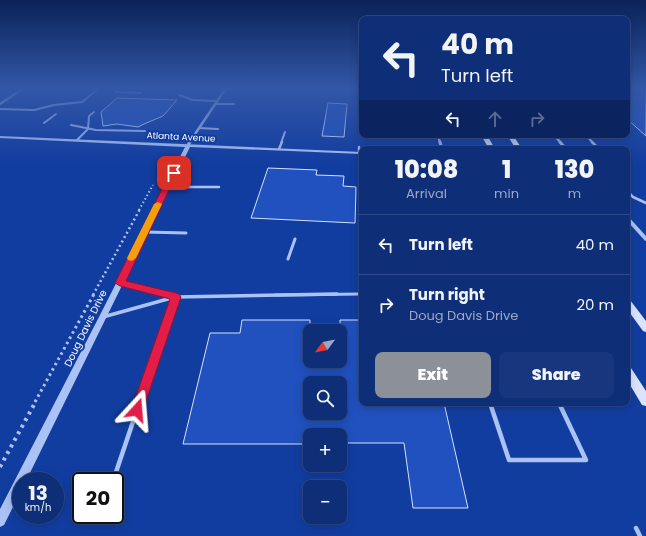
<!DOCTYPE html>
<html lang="en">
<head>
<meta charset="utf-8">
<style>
  body { margin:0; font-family:Poppins,sans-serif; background:#17367d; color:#f1f3f6; height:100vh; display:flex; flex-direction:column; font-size:15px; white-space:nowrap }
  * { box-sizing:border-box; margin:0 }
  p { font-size:13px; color:#9ba8c6 }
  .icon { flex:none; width:22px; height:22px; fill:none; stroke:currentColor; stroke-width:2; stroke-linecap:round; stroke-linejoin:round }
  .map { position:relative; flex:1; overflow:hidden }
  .sheet { position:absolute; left:359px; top:146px; width:271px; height:260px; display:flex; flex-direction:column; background:#0e2e78; border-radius:8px; box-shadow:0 2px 10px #0003,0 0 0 1px #2e4a8a }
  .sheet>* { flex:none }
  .banner { position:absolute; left:359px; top:16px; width:271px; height:122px; border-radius:8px; box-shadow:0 2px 10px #0003,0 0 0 1px #2e4a8a; background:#0e2e78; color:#f1f3f6; overflow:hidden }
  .needle { width:26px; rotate:238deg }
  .tools { position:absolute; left:303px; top:324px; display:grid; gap:8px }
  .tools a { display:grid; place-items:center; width:44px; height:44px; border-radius:8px; background:#0e2e78; box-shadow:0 2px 10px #0003,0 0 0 1px #2e4a8a; font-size:20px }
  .speed { position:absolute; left:12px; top:472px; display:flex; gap:8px; font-size:20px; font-weight:700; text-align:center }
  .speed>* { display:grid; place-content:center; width:52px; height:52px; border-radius:50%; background:#0e2e78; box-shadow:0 2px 10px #0003,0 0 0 1px #2e4a8a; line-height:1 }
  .speed small { font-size:10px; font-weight:400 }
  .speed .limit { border:2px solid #111; border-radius:6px; background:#fff; color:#111 }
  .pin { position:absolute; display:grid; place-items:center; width:34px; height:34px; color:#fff; margin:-17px; border-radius:8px; box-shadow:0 2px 6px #0006 }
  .me { position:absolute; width:44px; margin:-22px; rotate:19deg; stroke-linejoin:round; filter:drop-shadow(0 0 3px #0008) }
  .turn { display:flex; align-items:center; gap:14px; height:84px; padding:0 16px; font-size:18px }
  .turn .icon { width:52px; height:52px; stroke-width:2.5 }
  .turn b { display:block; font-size:28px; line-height:34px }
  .lanes { display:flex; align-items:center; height:38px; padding:0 16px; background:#0003; justify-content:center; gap:20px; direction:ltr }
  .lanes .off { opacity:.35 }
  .eta { display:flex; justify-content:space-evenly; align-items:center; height:68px; text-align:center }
  .eta b { font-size:24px; font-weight:800; line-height:28px }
  .primary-button { display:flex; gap:8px; margin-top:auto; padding:8px 16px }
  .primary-button a { flex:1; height:46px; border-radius:8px; background:#8c9099; color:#fff; font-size:16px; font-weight:800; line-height:46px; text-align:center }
  .primary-button a+a { background:#17367d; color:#f1f3f6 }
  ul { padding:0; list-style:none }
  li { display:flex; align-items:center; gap:12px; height:60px; padding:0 16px; border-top:1px solid #2e4a8a }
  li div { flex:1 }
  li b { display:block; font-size:15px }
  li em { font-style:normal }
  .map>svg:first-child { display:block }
  .building { fill:#2051bf; stroke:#d3e1fe; fill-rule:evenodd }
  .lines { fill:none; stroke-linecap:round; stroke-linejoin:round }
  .path-far3 { stroke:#aac2f5; stroke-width:2; stroke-dasharray:1.5 2.5; stroke-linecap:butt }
  .path-far2 { stroke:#aac2f5; stroke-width:2.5; stroke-dasharray:2 3; stroke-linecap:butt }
  .path-far1 { stroke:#aac2f5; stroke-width:3; stroke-dasharray:2.5 3.5; stroke-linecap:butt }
  .path { stroke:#aac2f5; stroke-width:4; stroke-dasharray:3 4.5; stroke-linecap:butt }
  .service-far4 { stroke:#aac2f5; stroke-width:2 }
  .service-far3 { stroke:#aac2f5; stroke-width:2.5 }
  .service-far2 { stroke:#aac2f5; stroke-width:3 }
  .service-far1 { stroke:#aac2f5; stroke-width:3.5 }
  .service { stroke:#aac2f5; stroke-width:4.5 }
  .minor-far2 { stroke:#aac2f5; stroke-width:2.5 }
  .minor-far1 { stroke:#aac2f5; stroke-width:3 }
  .minor { stroke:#aac2f5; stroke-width:4 }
  .tertiary { fill:#aac2f5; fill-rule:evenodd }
  .secondary { fill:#dae5fd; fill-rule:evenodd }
  .route { fill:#e11d48; stroke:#92132f }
  .slow { fill:#f59e0b }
  .labels { text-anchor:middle; stroke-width:4; stroke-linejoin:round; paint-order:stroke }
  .far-street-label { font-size:9px; fill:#fff; stroke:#123da0 }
  .street-label { font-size:10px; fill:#fff; stroke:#123da0 }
</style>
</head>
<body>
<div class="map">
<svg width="646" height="536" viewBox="0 0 646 536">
  <rect width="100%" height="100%" fill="#123da0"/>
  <g class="building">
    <path d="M 627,88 L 646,88 L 646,136 L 627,119 Z"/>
    <path d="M 117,98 L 177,100 L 163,116 L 144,124 L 138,127 L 117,124 L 103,126 L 101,112 Z"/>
    <path d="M 328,103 L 347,104 L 344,137 L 322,136 Z"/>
    <path d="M 268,168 L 317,170 L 316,175 L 344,176 L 343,186 L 356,187 L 355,223 L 251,218 Z"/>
    <path d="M 242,320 L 310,320 L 310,361 L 340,361 L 340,320 L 362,320 L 362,403 L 444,403 L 468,508 L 413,508 L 404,443 L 340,443 L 340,435 L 310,435 L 310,444 L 183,444 L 210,333 L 240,333 ZM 310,383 L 340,383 L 340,413 L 310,413 Z"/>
  </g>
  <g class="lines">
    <path class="path-far3" d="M 139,210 L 153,185"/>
    <path class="path-far2" d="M 93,295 L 140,209"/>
    <path class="path-far1" d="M 35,402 L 94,294"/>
    <path class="path" d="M 0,467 L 36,401"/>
    <g class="service-far4">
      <path d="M 225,89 L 236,89"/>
      <path d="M 116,92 L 141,93"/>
      <path d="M 179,95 L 193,100 L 217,101"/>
      <path d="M 215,104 L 234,104"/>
      <path d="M 0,109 L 34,110 L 54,105 L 82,102 L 99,88"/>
      <path d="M 44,123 L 56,114"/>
      <path d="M 71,125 L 96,130 L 145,131"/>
      <path d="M 199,128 L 218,129"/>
      <path d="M 586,135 L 593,143"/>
      <path d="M 77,140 L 88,129 L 89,116 L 94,112"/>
      <path d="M 281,143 L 285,132"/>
    </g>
    <g class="service-far3">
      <path d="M 592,142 L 599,149"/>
      <path d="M 359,147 L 359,153"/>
      <path d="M 279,149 L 282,142"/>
      <path d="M 167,187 L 219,187"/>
      <path d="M 627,191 L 633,197 L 646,203"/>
    </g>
    <g class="service-far2">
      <path d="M 145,232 L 186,233"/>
      <path d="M 288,259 L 295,239"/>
      <path d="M 120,283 L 170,295"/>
      <path d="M 275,295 L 362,294"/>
    </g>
    <g class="service-far1">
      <path d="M 166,294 L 176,297 L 337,294"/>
      <path d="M 103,317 L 175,297"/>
      <path d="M 140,402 L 176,297"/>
    </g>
    <g class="service">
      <path d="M 490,403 L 509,460 L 586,460 L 559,403"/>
      <path d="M 113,481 L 140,401"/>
      <path d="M 636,528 L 640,536"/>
    </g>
    <g class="minor-far2">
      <path d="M 0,104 L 24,88"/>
      <path d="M 438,135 L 440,143"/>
      <path d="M 554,135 L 561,143"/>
      <path d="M 189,143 L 226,88"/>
    </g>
    <g class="minor-far1">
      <path d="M 440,142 L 442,149"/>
      <path d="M 560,142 L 566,149"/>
      <path d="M 188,145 L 190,142"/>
    </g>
    <path class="minor" d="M 627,218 L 646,239"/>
    <path class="tertiary" d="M 0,136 L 362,152 L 362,154 L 190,147 L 26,481 L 21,481 L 21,491 L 4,525 L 0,527 L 0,509 L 100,315 L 185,147 L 0,138 Z"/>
    <g class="secondary">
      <path d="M 481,135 L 487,135 L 495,149 L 489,149 Z"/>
      <path d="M 507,135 L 513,135 L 522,149 L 516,149 Z"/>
      <path d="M 627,298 L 630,300 L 646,321 L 646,332 L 643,331 L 627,309 Z"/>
      <path d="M 627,366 L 631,368 L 646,391 L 646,406 L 642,405 L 627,380 Z"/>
    </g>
  </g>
  <linearGradient id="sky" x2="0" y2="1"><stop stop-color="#0a2258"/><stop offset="0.54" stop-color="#3357a7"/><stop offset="1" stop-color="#3357a7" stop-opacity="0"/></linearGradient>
  <rect width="646" height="163" fill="url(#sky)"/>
  <path class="route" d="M 171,171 L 177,173 L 126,281 L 176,293 L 179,294 L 181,297 L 143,410 L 141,415 L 137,416 L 133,415 L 131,410 L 170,299 L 120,286 L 115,283 Z"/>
  <path class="slow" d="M 158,202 L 162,204 L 136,258 L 132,261 L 128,260 L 127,258 L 154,204 Z"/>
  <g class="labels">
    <g class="far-street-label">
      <text transform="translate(181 137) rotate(3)" y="3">Atlanta Avenue</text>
    </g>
    <g class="street-label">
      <text transform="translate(85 328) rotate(-64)" y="4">Doug Davis Drive</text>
    </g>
  </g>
</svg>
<div class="tools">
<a><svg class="needle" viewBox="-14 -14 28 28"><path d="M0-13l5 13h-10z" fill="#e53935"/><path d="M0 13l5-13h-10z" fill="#9ba8c6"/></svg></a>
<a><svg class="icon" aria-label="search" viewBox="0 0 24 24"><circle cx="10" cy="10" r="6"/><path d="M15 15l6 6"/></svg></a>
<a>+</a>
<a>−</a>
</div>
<div class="speed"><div>13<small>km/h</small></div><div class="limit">20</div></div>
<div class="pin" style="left:174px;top:173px;background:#d93025"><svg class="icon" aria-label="arrive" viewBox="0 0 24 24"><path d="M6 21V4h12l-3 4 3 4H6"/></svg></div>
<svg class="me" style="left:137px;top:410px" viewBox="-20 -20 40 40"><path d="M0-17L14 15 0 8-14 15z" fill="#e11d48" stroke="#fff" stroke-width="4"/></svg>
<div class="banner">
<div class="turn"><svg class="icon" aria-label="left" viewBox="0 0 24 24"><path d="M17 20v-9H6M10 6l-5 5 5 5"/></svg><div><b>40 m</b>Turn left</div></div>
<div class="lanes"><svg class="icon" aria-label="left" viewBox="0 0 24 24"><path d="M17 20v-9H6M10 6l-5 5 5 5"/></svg><svg class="icon off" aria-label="ahead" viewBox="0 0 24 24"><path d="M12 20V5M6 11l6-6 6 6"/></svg><svg class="icon off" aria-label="right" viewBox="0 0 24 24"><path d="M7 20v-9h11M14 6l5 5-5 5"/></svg></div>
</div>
<section class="sheet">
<div class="eta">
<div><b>10:08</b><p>Arrival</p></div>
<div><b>1</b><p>min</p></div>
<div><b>130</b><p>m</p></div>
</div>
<ul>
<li><svg class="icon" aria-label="left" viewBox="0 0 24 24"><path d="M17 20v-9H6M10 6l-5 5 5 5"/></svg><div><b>Turn left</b></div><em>40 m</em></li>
<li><svg class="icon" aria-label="right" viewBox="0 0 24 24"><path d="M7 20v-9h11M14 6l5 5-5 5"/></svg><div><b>Turn right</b><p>Doug Davis Drive</p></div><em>20 m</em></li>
</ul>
<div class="primary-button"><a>Exit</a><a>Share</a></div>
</section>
</div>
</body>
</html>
